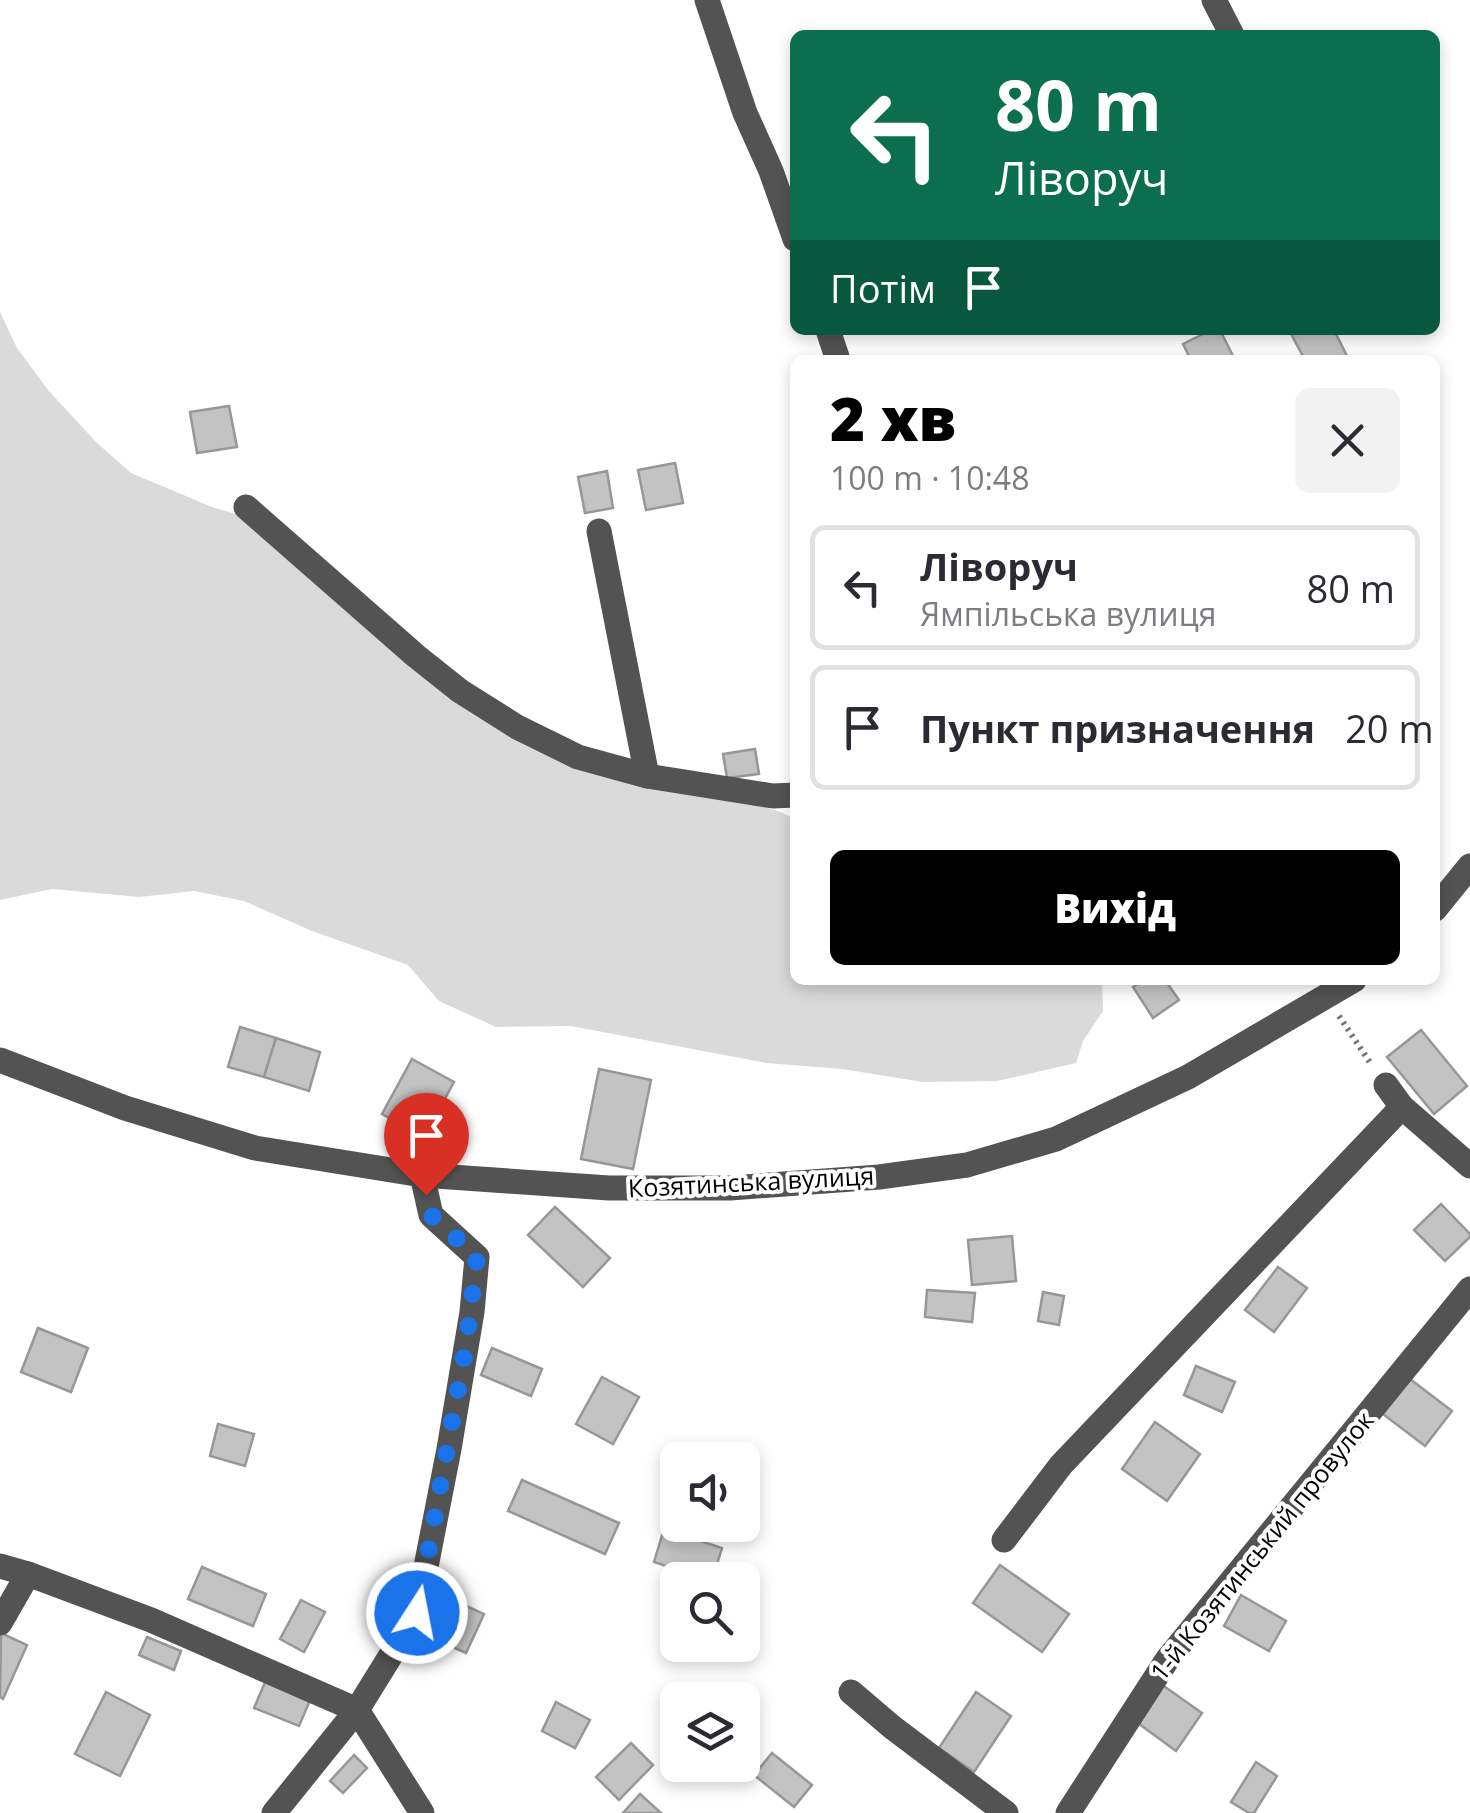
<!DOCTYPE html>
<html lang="uk">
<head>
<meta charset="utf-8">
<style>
  body { margin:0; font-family:"Open Sans",sans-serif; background:#f2f2f3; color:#2b2b33; height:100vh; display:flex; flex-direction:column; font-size:38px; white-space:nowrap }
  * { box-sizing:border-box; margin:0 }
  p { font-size:32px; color:#7c7c81 }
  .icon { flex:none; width:55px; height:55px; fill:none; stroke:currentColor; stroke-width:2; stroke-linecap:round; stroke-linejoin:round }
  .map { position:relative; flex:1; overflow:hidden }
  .side { position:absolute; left:790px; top:355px; width:650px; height:630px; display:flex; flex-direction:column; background:#fff; border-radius:15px; box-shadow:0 5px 15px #0003 }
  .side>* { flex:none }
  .banner { position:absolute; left:790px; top:30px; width:650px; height:305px; border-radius:15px; box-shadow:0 5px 15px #0003; background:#0b6e4f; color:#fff; overflow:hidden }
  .buttons { position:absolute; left:660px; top:1442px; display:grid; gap:20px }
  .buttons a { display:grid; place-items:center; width:100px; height:100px; border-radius:15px; background:#fff; box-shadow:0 5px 15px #0003; font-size:50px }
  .pin { position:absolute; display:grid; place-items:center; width:85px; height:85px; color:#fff; margin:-102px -42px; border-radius:50% 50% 50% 0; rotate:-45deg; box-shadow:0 0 10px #0007 }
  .pin .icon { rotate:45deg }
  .me { position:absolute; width:110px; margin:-55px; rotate:11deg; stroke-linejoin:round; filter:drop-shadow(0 0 8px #0008) }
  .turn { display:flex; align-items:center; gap:35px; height:210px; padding:0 40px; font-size:45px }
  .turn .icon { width:130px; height:130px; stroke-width:2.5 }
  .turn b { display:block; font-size:70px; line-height:85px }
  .then { display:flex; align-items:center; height:95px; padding:0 40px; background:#0003; gap:20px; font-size:38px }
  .round { display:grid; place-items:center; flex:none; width:105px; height:105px; border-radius:15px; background:#f2f2f3 }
  .head { display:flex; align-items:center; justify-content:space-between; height:170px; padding:0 40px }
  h1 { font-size:60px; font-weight:800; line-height:75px; color:#000 }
  .action { display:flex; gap:20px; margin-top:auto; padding:20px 40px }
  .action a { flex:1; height:115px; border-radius:15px; background:#000; color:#fff; font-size:40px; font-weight:800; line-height:115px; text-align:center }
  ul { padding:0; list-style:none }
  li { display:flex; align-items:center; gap:30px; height:125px; margin:0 20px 15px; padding:0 20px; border:5px solid #e1e1e2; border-radius:15px }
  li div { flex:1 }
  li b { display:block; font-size:38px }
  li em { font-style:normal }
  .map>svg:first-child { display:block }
  .green { fill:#dadada }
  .building { fill:#c3c3c3; stroke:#979797; stroke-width:2.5 }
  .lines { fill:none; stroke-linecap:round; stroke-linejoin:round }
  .path { stroke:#757575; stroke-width:6; stroke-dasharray:2.5 5; stroke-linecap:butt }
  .minor { stroke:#535353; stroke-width:25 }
  .route { stroke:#1a73e8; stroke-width:18; stroke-dasharray:0 32.4 }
  .labels { text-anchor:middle; stroke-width:8; stroke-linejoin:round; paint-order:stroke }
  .street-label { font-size:25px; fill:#000; stroke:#fff }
</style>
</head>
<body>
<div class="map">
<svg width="1470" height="1813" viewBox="0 0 1470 1813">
  <rect width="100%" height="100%" fill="#fff"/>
  <path class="green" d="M 0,312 L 17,348 L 48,390 L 96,442 L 131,473 L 212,507 L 269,524 L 556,752 L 718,794 L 781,812 L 795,819 L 795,980 L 1102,980 L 1103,1011 L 1083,1041 L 1076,1063 L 997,1081 L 923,1082 L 842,1069 L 766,1063 L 571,1026 L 496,1027 L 439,1001 L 408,965 L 312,931 L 244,901 L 194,891 L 139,897 L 52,889 L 0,900 Z"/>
  <g class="building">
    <path d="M 1211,330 L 1220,330 L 1233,356 L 1226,360 L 1191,360 L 1183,344 Z"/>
    <path d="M 1289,330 L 1334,330 L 1349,360 L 1305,360 Z"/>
    <path d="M 229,406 L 237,447 L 197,453 L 190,412 Z"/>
    <path d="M 675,463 L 683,503 L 646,510 L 638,470 Z"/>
    <path d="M 607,471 L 613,508 L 585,513 L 578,477 Z"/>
    <path d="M 755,749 L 759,774 L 727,778 L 723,754 Z"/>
    <path d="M 1144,980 L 1165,980 L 1179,1000 L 1153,1018 L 1133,987 Z"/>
    <path d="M 240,1027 L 276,1038 L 264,1077 L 228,1067 Z"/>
    <path d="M 1421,1030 L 1467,1086 L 1434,1114 L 1387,1057 Z"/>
    <path d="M 276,1038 L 320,1052 L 309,1091 L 264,1077 Z"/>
    <path d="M 412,1059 L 454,1082 L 424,1137 L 382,1114 Z"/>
    <path d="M 599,1069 L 651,1080 L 633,1169 L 581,1159 Z"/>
    <path d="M 1441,1204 L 1470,1234 L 1470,1237 L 1445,1261 L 1414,1230 Z"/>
    <path d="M 555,1207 L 610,1258 L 583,1287 L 528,1235 Z"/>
    <path d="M 1012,1236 L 1016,1281 L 972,1285 L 968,1240 Z"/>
    <path d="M 1278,1267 L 1307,1288 L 1274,1332 L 1245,1310 Z"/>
    <path d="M 927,1290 L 975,1293 L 972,1322 L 925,1317 Z"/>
    <path d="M 1043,1292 L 1064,1296 L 1059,1325 L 1038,1321 Z"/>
    <path d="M 38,1328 L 88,1348 L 71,1392 L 21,1372 Z"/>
    <path d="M 492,1348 L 542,1369 L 531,1396 L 481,1375 Z"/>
    <path d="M 1196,1366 L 1235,1382 L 1222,1412 L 1184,1395 Z"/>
    <path d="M 602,1377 L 639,1397 L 613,1444 L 576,1424 Z"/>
    <path d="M 1410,1379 L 1452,1411 L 1425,1446 L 1383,1414 Z"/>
    <path d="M 1155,1422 L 1200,1454 L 1167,1501 L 1122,1469 Z"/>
    <path d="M 218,1424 L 254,1434 L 245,1466 L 210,1456 Z"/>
    <path d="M 522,1480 L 619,1523 L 605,1554 L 508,1511 Z"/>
    <path d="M 664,1529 L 722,1548 L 712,1580 L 678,1580 L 681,1571 L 654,1562 Z"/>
    <path d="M 1000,1565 L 1069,1614 L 1042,1652 L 973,1603 Z"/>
    <path d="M 202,1567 L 266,1594 L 253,1626 L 188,1599 Z"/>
    <path d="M 1241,1595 L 1286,1621 L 1269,1651 L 1224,1626 Z"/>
    <path d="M 449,1598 L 484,1614 L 466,1653 L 430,1637 Z"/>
    <path d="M 301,1600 L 325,1612 L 304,1652 L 280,1639 Z"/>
    <path d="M 1,1633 L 27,1645 L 3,1699 L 0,1697 Z"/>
    <path d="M 147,1637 L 181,1651 L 174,1670 L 139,1655 Z"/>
    <path d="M 266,1680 L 311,1698 L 299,1726 L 254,1708 Z"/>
    <path d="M 1161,1684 L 1202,1713 L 1176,1751 L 1135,1721 Z"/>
    <path d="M 106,1692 L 150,1715 L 120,1776 L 75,1754 Z"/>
    <path d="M 976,1692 L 1011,1716 L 974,1772 L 939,1748 Z"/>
    <path d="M 556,1702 L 590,1720 L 575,1748 L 542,1731 Z"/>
    <path d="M 631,1743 L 653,1765 L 619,1800 L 596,1777 Z"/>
    <path d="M 772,1753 L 812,1785 L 794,1807 L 754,1775 Z"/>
    <path d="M 354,1755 L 367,1768 L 343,1793 L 330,1781 Z"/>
    <path d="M 1256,1762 L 1277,1776 L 1254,1813 L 1249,1813 L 1231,1802 Z"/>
    <path d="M 640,1794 L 661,1813 L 623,1813 Z"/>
  </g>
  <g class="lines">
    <path class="path" d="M 1339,1016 L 1371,1064"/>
    <g class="minor">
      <path d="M 707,0 L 745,113 L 771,171 L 795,239"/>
      <path d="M 1214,0 L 1232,35"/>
      <path d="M 828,330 L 838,360"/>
      <path d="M 246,507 L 416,656 L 460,691 L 517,727 L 578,757 L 647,776 L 773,796 L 795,795"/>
      <path d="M 599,531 L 647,776"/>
      <path d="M 1435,909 L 1470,866"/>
      <path d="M 0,1060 L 125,1108 L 255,1148 L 422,1175 L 609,1188 L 730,1188 L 879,1177 L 967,1165 L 1056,1139 L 1188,1077 L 1354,980"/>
      <path d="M 1386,1085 L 1402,1107 L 1470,1166"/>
      <path d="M 1004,1540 L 1061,1465 L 1402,1107"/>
      <path d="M 0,1566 L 28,1574 L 151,1620 L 357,1710 L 422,1813"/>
      <path d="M 0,1623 L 28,1574"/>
      <path d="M 851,1692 L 892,1727 L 1006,1813"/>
      <path d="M 274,1813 L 357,1710 L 417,1613 L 449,1449 L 472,1312 L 477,1257 L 431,1215 L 422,1175"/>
      <path d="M 1068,1813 L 1167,1660 L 1470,1289"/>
    </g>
  </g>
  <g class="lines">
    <path class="route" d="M 417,1613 L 466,1346 L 477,1257 L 431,1215 L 426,1195"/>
  </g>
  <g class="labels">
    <g class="street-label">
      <text transform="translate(751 1182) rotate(-3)" y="9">Козятинська вулиця</text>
      <text transform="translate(1262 1546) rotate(-51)" y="9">1-й Козятинський провулок</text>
    </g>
  </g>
</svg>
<div class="buttons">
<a><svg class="icon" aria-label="sound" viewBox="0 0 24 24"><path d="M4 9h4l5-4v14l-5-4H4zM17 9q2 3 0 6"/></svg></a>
<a><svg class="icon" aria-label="search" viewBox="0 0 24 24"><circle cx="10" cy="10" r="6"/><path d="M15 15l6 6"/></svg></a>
<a><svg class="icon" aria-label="layers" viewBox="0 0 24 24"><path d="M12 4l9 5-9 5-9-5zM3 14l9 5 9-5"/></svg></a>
</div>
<div class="pin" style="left:426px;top:1195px;background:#d93025"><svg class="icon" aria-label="arrive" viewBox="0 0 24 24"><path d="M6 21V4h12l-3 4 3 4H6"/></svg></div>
<svg class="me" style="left:417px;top:1613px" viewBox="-20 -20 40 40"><circle r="17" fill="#1a73e8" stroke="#fff" stroke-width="3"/><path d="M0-11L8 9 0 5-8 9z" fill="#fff"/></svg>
<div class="banner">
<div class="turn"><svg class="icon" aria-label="left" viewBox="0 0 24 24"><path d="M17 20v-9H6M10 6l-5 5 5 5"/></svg><div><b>80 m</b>Ліворуч</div></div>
<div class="then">Потім<svg class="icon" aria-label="arrive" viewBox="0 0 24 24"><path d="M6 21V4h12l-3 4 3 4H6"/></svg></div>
</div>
<section class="side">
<div class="head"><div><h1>2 хв</h1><p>100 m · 10:48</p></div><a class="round"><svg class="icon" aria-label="close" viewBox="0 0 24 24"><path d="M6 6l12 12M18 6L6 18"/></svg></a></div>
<ul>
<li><svg class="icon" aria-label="left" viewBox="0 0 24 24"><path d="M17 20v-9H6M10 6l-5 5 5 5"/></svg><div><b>Ліворуч</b><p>Ямпільська вулиця</p></div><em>80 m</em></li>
<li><svg class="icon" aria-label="arrive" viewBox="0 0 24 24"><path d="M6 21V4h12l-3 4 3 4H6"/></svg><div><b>Пункт призначення</b></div><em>20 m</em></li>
</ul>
<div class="action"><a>Вихід</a></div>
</section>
</div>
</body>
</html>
